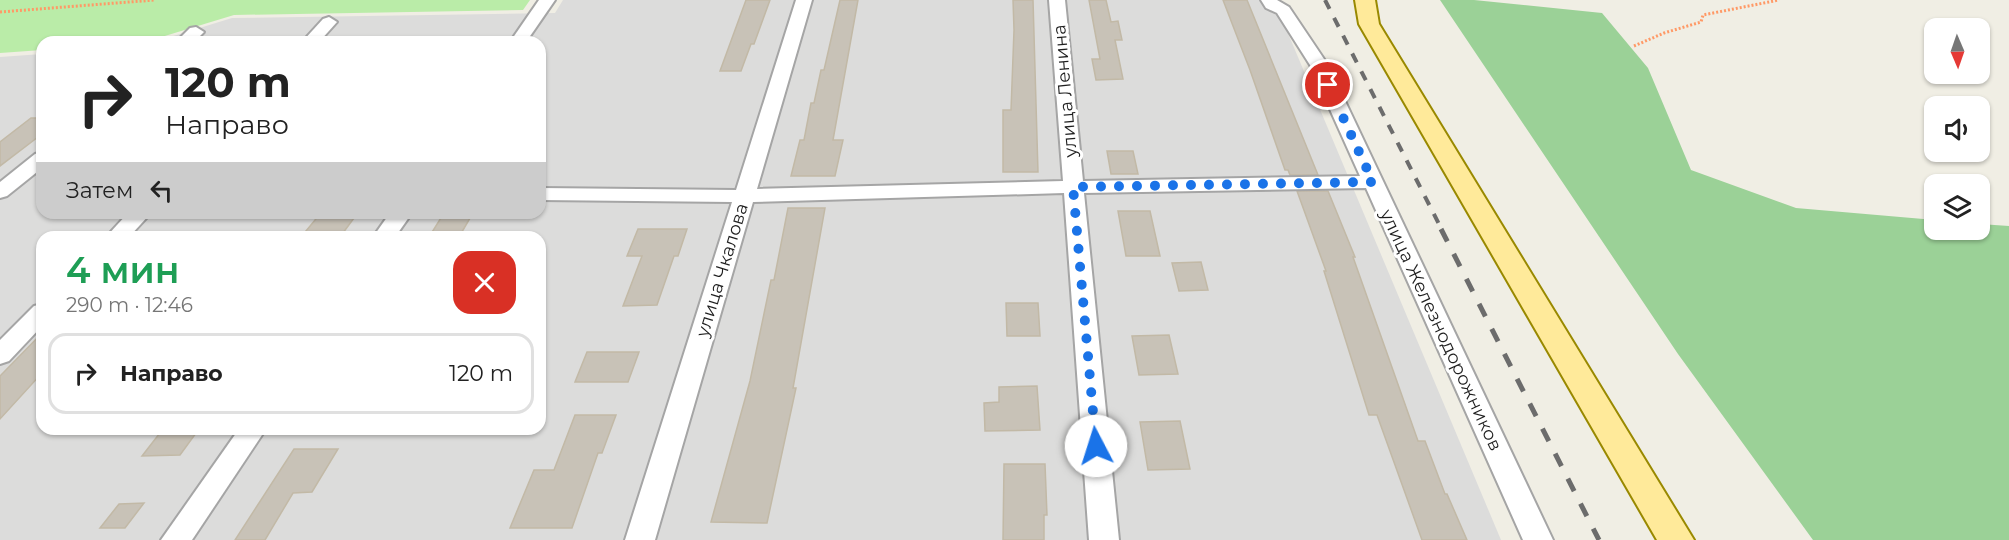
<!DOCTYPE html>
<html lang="ru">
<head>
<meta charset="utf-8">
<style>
  body { margin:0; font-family:Montserrat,sans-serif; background:#f6f6f6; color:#222; height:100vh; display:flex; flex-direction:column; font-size:22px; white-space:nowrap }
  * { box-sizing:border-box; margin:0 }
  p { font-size:20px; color:#767676 }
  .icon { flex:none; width:33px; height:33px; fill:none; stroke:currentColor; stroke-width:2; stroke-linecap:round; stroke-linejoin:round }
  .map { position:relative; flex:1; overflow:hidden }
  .details { position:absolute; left:36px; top:231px; width:510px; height:204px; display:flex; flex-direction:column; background:#fff; border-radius:18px; box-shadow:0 2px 4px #0004 }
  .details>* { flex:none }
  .banner { position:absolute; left:36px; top:36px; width:510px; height:183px; border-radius:18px; box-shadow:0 2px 4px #0004; background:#fff; color:#222; overflow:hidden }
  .needle { width:39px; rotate:178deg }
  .controls { position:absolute; left:1924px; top:18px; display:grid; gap:12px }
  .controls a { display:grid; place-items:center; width:66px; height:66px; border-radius:12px; background:#fff; box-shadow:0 2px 4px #0004; font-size:30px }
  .pin { position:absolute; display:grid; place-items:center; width:51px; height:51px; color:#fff; margin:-26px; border:3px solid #fff; border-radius:50%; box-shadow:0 2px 6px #0007 }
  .me { position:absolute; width:66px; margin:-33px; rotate:355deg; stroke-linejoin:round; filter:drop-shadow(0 0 4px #0008) }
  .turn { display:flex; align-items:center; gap:21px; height:126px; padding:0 30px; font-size:27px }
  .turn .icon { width:78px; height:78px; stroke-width:2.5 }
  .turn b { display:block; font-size:42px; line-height:51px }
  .then { display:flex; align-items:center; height:57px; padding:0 30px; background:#0003; gap:12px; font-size:22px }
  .round { display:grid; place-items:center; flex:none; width:63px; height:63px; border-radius:18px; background:#f6f6f6 }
  .overview { display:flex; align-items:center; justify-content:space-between; height:102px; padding:0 30px }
  h1 { font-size:36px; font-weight:600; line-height:45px; color:#1e9e55 }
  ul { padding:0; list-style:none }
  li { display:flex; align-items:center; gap:18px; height:81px; margin:0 12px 9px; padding:0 18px; border:3px solid #e0e0e0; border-radius:18px }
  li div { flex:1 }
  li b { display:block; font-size:22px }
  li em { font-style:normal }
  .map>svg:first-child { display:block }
  .residential { fill:#dcdcdb; fill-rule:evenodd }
  .grass { fill:#baeca8 }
  .forest { fill:#9bd197 }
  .building { fill:#c8c2b7; stroke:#c2b9a6; stroke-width:1.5 }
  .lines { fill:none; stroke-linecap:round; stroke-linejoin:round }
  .minor-casing { stroke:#a5a5a5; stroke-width:4 }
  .major-casing { stroke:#998900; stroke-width:4 }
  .path { stroke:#f96; stroke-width:3; stroke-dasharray:2 2; stroke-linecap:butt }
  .minor { fill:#fff; fill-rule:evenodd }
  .major { fill:#ffea9a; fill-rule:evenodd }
  .rail-far1 { stroke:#6c6c6c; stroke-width:4; stroke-dasharray:10 10; stroke-linecap:butt }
  .rail { stroke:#6c6c6c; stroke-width:5; stroke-dasharray:14 14; stroke-linecap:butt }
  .route { stroke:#1a73e8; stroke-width:10; stroke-dasharray:0 18 }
  .labels { text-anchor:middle; stroke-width:6; stroke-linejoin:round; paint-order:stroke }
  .street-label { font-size:18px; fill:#1e1e1e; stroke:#fff }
</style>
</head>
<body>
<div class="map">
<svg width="2009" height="540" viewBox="0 0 2009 540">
  <rect width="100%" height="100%" fill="#f0eee4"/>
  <path class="residential" d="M 563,0 L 1274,0 L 1501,540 L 0,540 L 0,57 L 42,54 L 42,213 L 540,213 L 540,42 L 154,42 L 232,18 L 555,13 ZM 42,237 L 540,237 L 540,429 L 42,429 Z"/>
  <path class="grass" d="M 0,0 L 530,0 L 523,10 L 234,15 L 145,42 L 42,42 L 42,50 L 0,53 Z"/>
  <path class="forest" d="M 1440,0 L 1474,0 L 1602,13 L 1648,68 L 1691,170 L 1796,208 L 1935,220 L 1935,230 L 1980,230 L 1980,224 L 2009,226 L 2009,540 L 1813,540 L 1678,354 Z"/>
  <g class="building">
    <path d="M 746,0 L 770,0 L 754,44 L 751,44 L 741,71 L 720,71 Z"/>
    <path d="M 840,0 L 858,0 L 833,140 L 843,140 L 835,176 L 791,176 L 800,140 L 804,140 L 811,103 L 814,103 L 821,70 L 824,70 Z"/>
    <path d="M 1013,0 L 1033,0 L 1038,172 L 1003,172 L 1003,110 L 1011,110 L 1014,30 Z"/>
    <path d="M 1089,0 L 1106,0 L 1111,22 L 1118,21 L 1122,40 L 1115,40 L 1123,79 L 1096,80 L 1092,59 L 1100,59 Z"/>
    <path d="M 1223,0 L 1247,0 L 1318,175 L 1290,175 L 1288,170 L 1285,170 L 1250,70 Z"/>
    <path d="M 31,118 L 42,118 L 42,134 L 0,166 L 0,142 Z"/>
    <path d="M 1107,151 L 1133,151 L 1138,174 L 1111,174 Z"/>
    <path d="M 1297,191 L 1328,191 L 1355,257 L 1353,257 L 1418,441 L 1425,441 L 1445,494 L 1447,494 L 1467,540 L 1422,540 L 1377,415 L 1369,415 L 1324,271 L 1326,271 Z"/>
    <path d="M 788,208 L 825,208 L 793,388 L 796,388 L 767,523 L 711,522 L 750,381 L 771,280 L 774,280 Z"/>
    <path d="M 1118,211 L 1150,211 L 1160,256 L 1126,256 Z"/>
    <path d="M 444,213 L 473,213 L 459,237 L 429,237 Z"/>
    <path d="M 320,214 L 357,214 L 340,237 L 301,237 Z"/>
    <path d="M 638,229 L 687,229 L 678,256 L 674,256 L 657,305 L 623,306 L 642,256 L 627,256 Z"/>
    <path d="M 1201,262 L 1208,290 L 1179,291 L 1172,263 Z"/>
    <path d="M 1006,303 L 1038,303 L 1040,336 L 1007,336 Z"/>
    <path d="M 42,333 L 42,373 L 0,419 L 0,376 Z"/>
    <path d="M 1169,335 L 1178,374 L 1139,375 L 1132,336 Z"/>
    <path d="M 587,352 L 639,352 L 628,382 L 575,382 Z"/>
    <path d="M 1037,386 L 1040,430 L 985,431 L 984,403 L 999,402 L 999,387 Z"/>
    <path d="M 575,415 L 616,415 L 602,453 L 598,453 L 572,528 L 510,528 L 534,470 L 554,470 Z"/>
    <path d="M 1180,421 L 1190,469 L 1148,470 L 1140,422 Z"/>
    <path d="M 163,429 L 199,429 L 180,455 L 142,456 Z"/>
    <path d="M 294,449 L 338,449 L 312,492 L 293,493 L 265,540 L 235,540 Z"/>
    <path d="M 1004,464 L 1045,464 L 1047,515 L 1044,515 L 1044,540 L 1003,540 Z"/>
    <path d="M 144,503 L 125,528 L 100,528 L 119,504 Z"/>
  </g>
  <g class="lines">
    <defs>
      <g id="minor">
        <path d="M 539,0 L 555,0 L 526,42 L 510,42 Z"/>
        <path d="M 796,0 L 812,0 L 757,189 L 1063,181 L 1049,0 L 1065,0 L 1083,181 L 1360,176 L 1310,65 L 1277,13 L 1266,8 L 1261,0 L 1277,0 L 1289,7 L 1328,65 L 1553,540 L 1523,540 L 1366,188 L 1084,193 L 1119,540 L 1089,540 L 1064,193 L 753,202 L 655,540 L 625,540 L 732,202 L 540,200 L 540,188 L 736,190 Z"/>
        <path d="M 329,17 L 337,22 L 319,42 L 302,42 L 323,19 Z"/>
        <path d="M 196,27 L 204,32 L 194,42 L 176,42 L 190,28 Z"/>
        <path d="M 42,152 L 42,168 L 7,196 L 0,198 L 0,182 L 35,154 Z"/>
        <path d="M 128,213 L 151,213 L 129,237 L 106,237 Z"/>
        <path d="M 390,213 L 412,213 L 395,237 L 373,237 Z"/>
        <path d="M 42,304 L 42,326 L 9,361 L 0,364 L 0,340 L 34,306 Z"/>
        <path d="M 239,429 L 266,429 L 192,540 L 161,540 Z"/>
      </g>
      <path id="major" d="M 1355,0 L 1375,0 L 1379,24 L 1694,540 L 1657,540 L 1359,24 Z"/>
    </defs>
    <use href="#minor" class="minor-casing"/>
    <use href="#major" class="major-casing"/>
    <g class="path">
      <path d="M 0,12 L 155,0"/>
      <path d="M 1634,46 L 1664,33 L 1701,22 L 1703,15 L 1779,0"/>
    </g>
    <use href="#minor" class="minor"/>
    <use href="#major" class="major"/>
    <path class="rail-far1" d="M 1325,0 L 1442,230"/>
    <path class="rail" d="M 1441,229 L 1599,540"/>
  </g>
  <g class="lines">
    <path class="route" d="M 1096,446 L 1073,187 L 1373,182 L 1328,85"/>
  </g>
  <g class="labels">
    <g class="street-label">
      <text transform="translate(1065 91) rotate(-95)" y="6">улица Ленина</text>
      <text transform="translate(722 270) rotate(-73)" y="6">улица Чкалова</text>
      <text transform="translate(1441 330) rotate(65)" y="6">улица Железнодорожников</text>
    </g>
  </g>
</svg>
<div class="controls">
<a><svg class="needle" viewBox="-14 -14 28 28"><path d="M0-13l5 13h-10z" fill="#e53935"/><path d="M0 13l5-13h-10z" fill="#767676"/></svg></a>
<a><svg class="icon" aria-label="sound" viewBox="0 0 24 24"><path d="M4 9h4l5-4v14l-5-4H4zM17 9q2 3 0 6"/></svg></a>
<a><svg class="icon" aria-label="layers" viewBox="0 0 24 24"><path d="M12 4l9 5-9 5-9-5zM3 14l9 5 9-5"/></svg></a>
</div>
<div class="pin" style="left:1328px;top:85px;background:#d93025"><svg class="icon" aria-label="arrive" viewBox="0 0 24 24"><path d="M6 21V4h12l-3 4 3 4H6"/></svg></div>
<svg class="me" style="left:1096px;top:446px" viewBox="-20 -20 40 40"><circle r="19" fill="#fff"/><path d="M0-13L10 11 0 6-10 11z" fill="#1a73e8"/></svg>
<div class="banner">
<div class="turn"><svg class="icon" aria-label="right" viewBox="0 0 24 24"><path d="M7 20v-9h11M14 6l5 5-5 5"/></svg><div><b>120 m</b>Направо</div></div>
<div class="then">Затем<svg class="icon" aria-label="left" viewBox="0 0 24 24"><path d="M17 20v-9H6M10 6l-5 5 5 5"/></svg></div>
</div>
<section class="details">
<div class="overview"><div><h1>4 мин</h1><p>290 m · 12:46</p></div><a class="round" style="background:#d93025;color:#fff"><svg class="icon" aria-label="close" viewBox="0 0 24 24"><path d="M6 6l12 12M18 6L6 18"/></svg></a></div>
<ul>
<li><svg class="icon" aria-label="right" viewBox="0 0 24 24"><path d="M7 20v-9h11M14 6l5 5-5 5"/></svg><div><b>Направо</b></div><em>120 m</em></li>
</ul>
</section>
</div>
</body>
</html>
